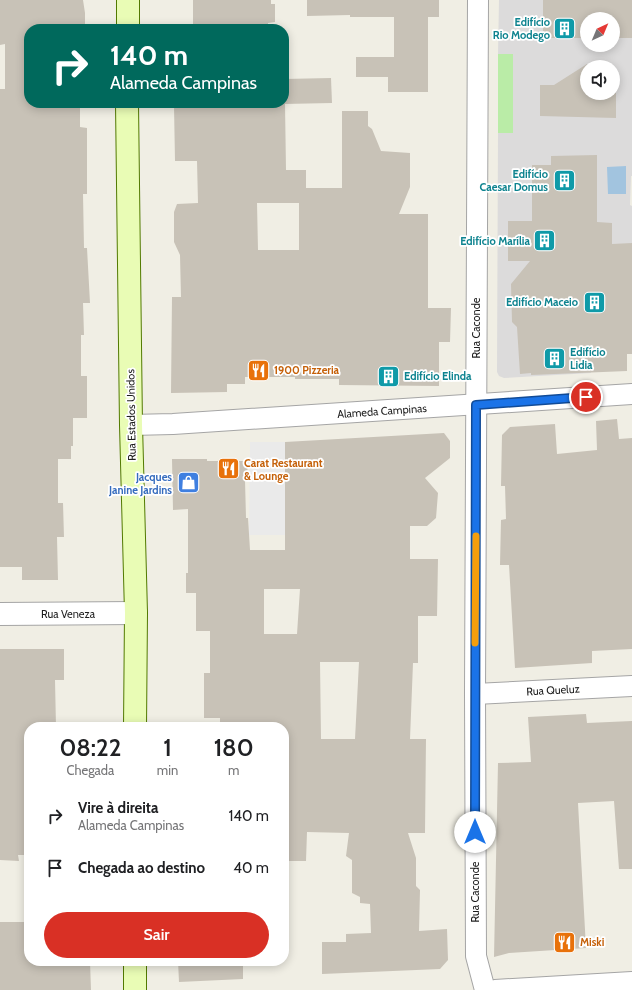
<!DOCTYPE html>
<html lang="pt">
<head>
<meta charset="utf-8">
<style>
  body { margin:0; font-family:Cabin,sans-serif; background:#f2f2f2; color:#202124; height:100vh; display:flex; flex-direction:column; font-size:15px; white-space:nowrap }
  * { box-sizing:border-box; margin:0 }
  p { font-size:13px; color:#757577 }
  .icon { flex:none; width:22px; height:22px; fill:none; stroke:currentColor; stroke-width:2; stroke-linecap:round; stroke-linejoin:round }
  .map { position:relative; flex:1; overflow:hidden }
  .drawer { position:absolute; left:24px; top:722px; width:265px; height:244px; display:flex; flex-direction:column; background:#fff; border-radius:16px; box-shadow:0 2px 10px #0003 }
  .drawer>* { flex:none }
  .guide { position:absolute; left:24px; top:24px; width:265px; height:84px; border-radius:16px; box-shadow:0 2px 10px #0003; background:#00695c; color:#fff; overflow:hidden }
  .needle { width:26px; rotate:44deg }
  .tools { position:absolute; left:580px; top:12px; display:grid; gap:8px }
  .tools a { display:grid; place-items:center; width:40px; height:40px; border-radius:50%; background:#fff; box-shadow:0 2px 10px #0003; font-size:20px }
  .pin { position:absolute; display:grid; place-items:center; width:34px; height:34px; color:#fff; margin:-17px; border:2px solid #fff; border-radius:50%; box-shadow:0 1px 4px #0007 }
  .me { position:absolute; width:44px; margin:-22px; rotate:0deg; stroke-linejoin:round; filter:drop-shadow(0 0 3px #0008) }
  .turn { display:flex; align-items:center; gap:14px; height:84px; padding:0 20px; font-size:18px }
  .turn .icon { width:52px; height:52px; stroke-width:2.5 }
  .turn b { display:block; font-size:28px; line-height:34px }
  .eta { display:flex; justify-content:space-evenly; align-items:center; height:68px; text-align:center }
  .eta b { font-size:24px; font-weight:600; line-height:28px }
  .cta { display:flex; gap:8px; margin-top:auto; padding:8px 20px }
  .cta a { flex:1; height:46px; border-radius:24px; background:#d93025; color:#fff; font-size:16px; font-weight:600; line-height:46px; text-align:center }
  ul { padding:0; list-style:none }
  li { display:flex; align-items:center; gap:12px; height:52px; padding:0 20px }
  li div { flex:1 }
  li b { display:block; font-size:15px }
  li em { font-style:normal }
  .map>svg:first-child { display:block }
  .residential { fill:#dcdbdb; fill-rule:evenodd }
  .grass { fill:#baeca7 }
  .parking { fill:#eaeaea }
  .water { fill:#a2c4df }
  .building { fill:#c8c2b7; fill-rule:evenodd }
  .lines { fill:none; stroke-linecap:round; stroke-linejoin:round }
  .minor-casing { stroke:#a5a5a5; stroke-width:22 }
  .tertiary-casing { stroke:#a5a5a5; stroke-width:24 }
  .secondary-casing { stroke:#527a00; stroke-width:24 }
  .minor { stroke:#fff; stroke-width:20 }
  .tertiary { stroke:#fff; stroke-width:22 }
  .secondary { stroke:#e9fcb5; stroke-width:22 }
  .route-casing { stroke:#114b97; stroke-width:10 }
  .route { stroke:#1a73e8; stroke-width:7 }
  .slow { stroke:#f59e0b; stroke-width:7 }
  .labels { text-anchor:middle; stroke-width:3.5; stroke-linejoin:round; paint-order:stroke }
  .culture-label { font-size:11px; font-weight:bold; fill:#0d838f; stroke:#fff; text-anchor:end }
  .street-label { font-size:11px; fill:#1e1e1e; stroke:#fff }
  .food-label { font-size:11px; font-weight:bold; fill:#c56008; stroke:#fff; text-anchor:start }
  .shop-label { font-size:11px; font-weight:bold; fill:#366cbe; stroke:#fff; text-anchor:end }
</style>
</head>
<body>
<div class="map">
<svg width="632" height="990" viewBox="0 0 632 990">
  <rect width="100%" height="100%" fill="#f0eee4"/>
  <path class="residential" d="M 499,0 L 632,0 L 632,176 L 631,176 L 630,205 L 632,206 L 632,243 L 630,243 L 628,334 L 595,333 L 591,373 L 504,378 L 499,376 L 497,372 L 498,133 L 513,133 L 513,55 L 498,54 ZM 587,19 L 613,19 L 613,45 L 587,45 ZM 587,67 L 613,67 L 613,93 L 587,93 Z"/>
  <rect class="grass" x="498" y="54" width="15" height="79"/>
  <path class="parking" d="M 250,442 L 285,442 L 285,535 L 249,535 Z"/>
  <path class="water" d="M 626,166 L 626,194 L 608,194 L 607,167 Z"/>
  <g class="building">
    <path d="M 0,0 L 83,0 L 85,13 L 85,29 L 29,29 L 29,103 L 80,103 L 80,127 L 87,128 L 87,194 L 83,194 L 84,248 L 87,248 L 90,303 L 83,303 L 84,335 L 81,335 L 81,376 L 87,376 L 87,418 L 73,418 L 73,446 L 71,446 L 71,459 L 58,459 L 58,503 L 63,503 L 64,537 L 57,537 L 58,580 L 22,580 L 22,567 L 0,567 L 0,89 L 5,89 L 5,44 L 0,45 Z"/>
    <path d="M 193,0 L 271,0 L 271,4 L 275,4 L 275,22 L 268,23 L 268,25 L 249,25 L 249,29 L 193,29 Z"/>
    <path d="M 307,0 L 439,0 L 439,17 L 428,17 L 428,92 L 388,92 L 388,77 L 356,77 L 356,57 L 394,57 L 394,17 L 350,17 L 350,15 L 307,16 Z"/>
    <path d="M 543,0 L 632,0 L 632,38 L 613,38 L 613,19 L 587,19 L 587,38 L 543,38 Z"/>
    <path d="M 587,64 L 587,93 L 616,93 L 616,118 L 540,116 L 540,85 L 554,85 Z"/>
    <path d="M 331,78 L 332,103 L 284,104 L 284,79 Z"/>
    <path d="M 186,103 L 206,103 L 206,105 L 285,104 L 286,170 L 306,170 L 306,188 L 342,188 L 342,111 L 368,111 L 368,126 L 372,129 L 381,151 L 410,153 L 410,187 L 399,214 L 428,214 L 428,308 L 451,308 L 450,342 L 439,342 L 439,386 L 339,385 L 339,379 L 295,379 L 295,377 L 245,377 L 245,384 L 227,384 L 227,392 L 171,393 L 172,297 L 181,297 L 180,255 L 174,242 L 174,212 L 177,204 L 198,203 L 197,161 L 175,161 L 174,106 L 187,106 ZM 257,203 L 299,203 L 299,250 L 258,250 Z"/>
    <path d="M 597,155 L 597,222 L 612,223 L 612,244 L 632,243 L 632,354 L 627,354 L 627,371 L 531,375 L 531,373 L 520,374 L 517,327 L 512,322 L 511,284 L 530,261 L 508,261 L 508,221 L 532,221 L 532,165 L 551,165 L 551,156 Z"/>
    <path d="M 617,419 L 619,439 L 632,438 L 632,649 L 592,651 L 592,663 L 515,668 L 509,565 L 500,565 L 501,520 L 506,519 L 505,486 L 501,486 L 502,435 L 510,427 L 555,424 L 557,454 L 597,450 L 596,421 Z"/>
    <path d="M 444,433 L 450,441 L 450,458 L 425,478 L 438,493 L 436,518 L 427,526 L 410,526 L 410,559 L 438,559 L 437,616 L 418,616 L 418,663 L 413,663 L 410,739 L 426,739 L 425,833 L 408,833 L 416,858 L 416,886 L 420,890 L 419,931 L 447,929 L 448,960 L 440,969 L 322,974 L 322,942 L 346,942 L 346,934 L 371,933 L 370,904 L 360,903 L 360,897 L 352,893 L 352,860 L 346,856 L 349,833 L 307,832 L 306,861 L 284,861 L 284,727 L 220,727 L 220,718 L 204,718 L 204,673 L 210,673 L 210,631 L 196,631 L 196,593 L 186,593 L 186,573 L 188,573 L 188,509 L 173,510 L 172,459 L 207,459 L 207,461 L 245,461 L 245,462 L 247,462 L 248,479 L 245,480 L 246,518 L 248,518 L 250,550 L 285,550 L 285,442 ZM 264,589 L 300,589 L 297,634 L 264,634 ZM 320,662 L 359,662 L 355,739 L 321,739 Z"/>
    <path d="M 0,649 L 64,649 L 64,680 L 55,680 L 56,727 L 29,727 L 29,846 L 26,846 L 26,855 L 18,855 L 19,861 L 0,860 Z"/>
    <path d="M 586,714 L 587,723 L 632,721 L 632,869 L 619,869 L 614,801 L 578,803 L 586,948 L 509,953 L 494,957 L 498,763 L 531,762 L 528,717 Z"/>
    <path d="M 0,922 L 29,922 L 29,961 L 90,961 L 91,990 L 0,990 Z"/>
    <path d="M 178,961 L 243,961 L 243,979 L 179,982 Z"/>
  </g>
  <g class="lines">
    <defs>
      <g id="minor">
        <path d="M 478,0 L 475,694 L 476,956 L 485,990"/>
        <path d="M 131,425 L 173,424 L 632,394"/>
        <path d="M 475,694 L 632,686"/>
        <path d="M 495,990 L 632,982"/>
      </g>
      <path id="tertiary" d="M 0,614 L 136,613"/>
      <g id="secondary">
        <path d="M 128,29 L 128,0"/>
        <path d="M 127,103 L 131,425 L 136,613 L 135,727"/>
        <path d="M 135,961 L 135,990"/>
      </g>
    </defs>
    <use href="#minor" class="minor-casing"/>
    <use href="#tertiary" class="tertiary-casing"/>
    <use href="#secondary" class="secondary-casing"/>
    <use href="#minor" class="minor"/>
    <use href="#tertiary" class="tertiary"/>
    <use href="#secondary" class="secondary"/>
  </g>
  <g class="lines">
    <defs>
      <path id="route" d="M 475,832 L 476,405 L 586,397"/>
    </defs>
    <use href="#route" class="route-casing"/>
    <use href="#route" class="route"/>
    <path class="slow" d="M 475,643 L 476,536"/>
  </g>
  <defs>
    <symbol id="building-square" viewBox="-11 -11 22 22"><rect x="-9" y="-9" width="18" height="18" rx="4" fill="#0f9aa8" stroke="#fff"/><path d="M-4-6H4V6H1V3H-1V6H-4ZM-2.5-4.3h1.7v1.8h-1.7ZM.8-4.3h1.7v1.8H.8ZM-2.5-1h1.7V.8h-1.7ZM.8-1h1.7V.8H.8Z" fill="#fff"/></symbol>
    <symbol id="restaurant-square" viewBox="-11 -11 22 22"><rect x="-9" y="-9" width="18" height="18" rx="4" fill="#e8710a" stroke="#fff"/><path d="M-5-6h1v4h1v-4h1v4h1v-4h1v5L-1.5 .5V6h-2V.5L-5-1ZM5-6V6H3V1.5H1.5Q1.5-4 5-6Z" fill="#fff"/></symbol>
    <symbol id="shop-square" viewBox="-11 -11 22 22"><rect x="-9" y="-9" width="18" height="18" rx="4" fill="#3f7fe0" stroke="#fff"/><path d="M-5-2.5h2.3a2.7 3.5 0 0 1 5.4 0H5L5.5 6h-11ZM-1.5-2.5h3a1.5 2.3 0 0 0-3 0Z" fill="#fff"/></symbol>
  </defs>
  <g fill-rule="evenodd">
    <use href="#building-square" x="552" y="16" width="25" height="25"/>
    <use href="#building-square" x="552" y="168" width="25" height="25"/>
    <use href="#building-square" x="532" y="228" width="25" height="25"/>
    <use href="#building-square" x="582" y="290" width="25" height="25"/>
    <use href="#building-square" x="542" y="346" width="25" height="25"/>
    <use href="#restaurant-square" x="246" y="358" width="25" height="25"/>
    <use href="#building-square" x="376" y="364" width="25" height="25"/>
    <use href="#restaurant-square" x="216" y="456" width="25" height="25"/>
    <use href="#shop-square" x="176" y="470" width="25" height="25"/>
    <use href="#restaurant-square" x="552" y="930" width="25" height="25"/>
  </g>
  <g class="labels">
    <g class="culture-label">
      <text x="550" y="26">Edifício<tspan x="550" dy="13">Rio Modego</tspan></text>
      <text x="548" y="178">Edifício<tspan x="548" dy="13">Caesar Domus</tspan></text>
      <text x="530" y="245">Edifício Marília</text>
      <text x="578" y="306">Edifício Maceio</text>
      <text x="570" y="356" text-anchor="start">Edifício<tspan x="570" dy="13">Lidia</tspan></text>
      <text x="404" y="380" text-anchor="start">Edifício Elinda</text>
    </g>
    <g class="street-label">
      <text transform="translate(476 328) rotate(-90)" y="4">Rua Caconde</text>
      <text transform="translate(382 411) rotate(-4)" y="4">Alameda Campinas</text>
      <text transform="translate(131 415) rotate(-91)" y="4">Rua Estados Unidos</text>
      <text x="68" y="618">Rua Veneza</text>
      <text transform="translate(553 690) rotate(-3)" y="4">Rua Queluz</text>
      <text transform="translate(475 892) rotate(-90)" y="4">Rua Caconde</text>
    </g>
    <g class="food-label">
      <text x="274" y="374">1900 Pizzeria</text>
      <text x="244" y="467">Carat Restaurant<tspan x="244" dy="13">&amp; Lounge</tspan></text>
      <text x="580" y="946">Miski</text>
    </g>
    <g class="shop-label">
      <text x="172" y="481">Jacques<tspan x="172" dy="13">Janine Jardins</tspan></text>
    </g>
  </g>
</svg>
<div class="tools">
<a><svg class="needle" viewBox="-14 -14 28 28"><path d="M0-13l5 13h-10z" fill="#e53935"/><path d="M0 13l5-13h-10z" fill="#757577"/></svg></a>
<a><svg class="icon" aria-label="sound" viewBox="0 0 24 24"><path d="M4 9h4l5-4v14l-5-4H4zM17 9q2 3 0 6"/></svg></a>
</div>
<div class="pin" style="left:586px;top:397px;background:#d93025"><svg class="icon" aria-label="arrive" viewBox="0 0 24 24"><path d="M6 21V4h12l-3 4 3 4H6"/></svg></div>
<svg class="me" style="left:475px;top:832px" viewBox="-20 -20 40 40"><circle r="19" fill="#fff"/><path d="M0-13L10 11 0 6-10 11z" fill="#1a73e8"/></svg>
<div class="guide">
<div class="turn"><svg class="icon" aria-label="right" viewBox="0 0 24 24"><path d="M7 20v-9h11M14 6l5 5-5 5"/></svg><div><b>140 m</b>Alameda Campinas</div></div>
</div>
<section class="drawer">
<div class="eta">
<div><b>08:22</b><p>Chegada</p></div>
<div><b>1</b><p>min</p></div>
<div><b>180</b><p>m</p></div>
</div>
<ul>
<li><svg class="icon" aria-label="right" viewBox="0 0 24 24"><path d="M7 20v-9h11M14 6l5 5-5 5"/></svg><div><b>Vire à direita</b><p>Alameda Campinas</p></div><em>140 m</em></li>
<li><svg class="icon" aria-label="arrive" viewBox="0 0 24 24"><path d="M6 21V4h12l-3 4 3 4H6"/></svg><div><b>Chegada ao destino</b></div><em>40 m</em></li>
</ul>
<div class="cta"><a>Sair</a></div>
</section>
</div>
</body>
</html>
